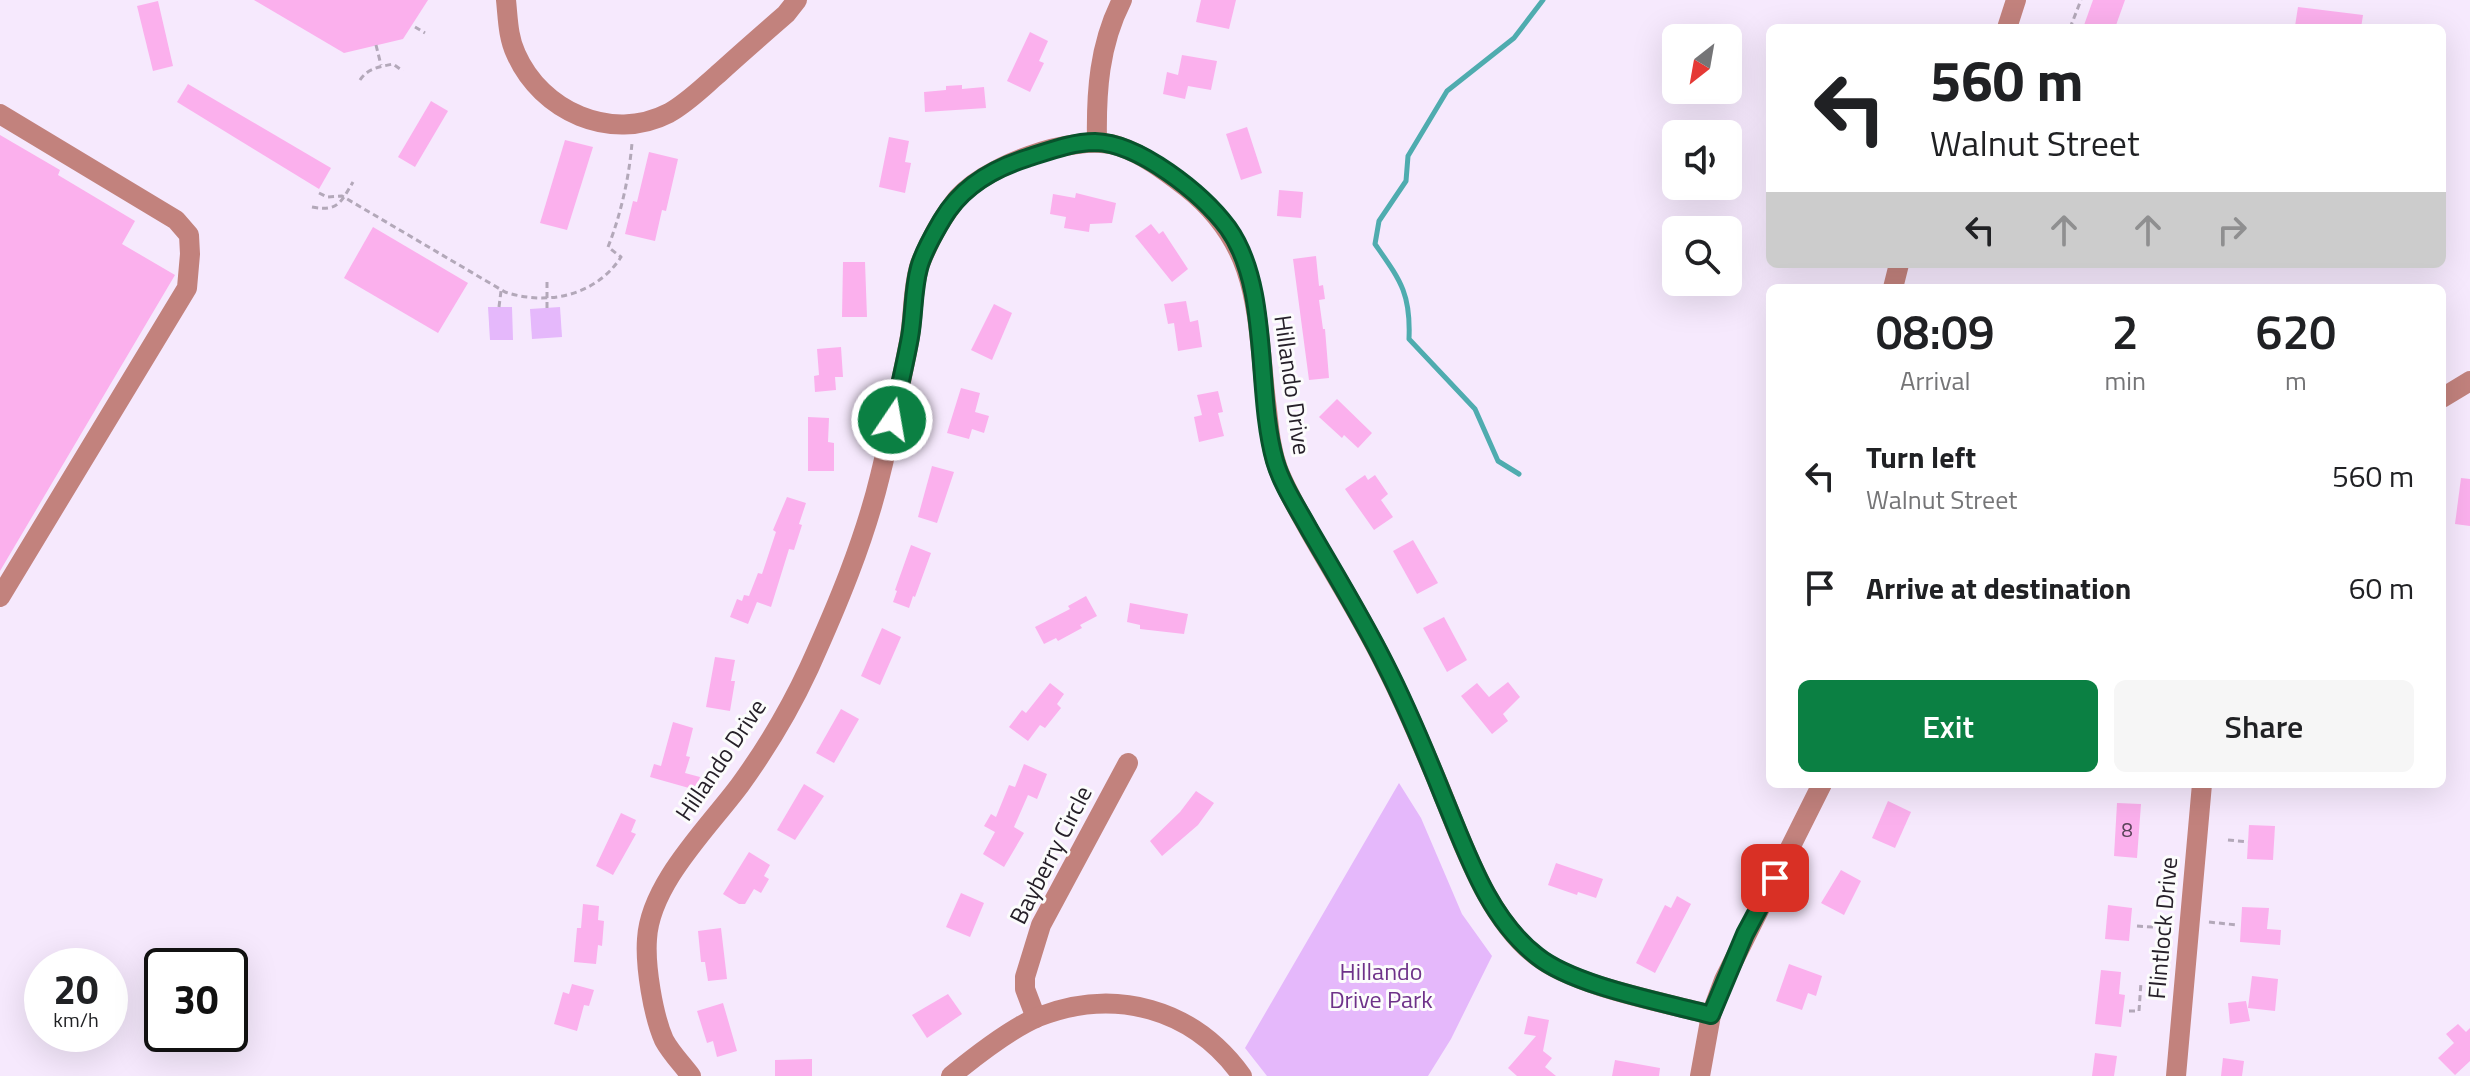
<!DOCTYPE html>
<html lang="en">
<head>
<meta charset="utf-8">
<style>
  body { margin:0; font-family:"Titillium Web",sans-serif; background:#f6f6f6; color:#202124; height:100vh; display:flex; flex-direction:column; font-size:30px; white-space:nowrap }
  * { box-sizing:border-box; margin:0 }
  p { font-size:26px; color:#757577 }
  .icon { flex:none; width:44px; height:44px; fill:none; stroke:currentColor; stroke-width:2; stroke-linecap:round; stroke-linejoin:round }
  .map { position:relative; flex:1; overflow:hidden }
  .panel { position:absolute; left:1766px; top:284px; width:680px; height:504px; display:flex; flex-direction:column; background:#fff; border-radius:12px; box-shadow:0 8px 32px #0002 }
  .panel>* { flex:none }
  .top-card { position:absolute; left:1766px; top:24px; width:680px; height:244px; border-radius:12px; box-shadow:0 8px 32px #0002; background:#fff; color:#202124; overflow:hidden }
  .needle { width:52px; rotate:211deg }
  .tools { position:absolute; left:1662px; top:24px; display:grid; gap:16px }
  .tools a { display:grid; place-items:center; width:80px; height:80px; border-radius:12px; background:#fff; box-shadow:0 8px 32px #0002; font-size:40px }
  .speed { position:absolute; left:24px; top:948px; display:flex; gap:16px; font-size:40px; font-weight:700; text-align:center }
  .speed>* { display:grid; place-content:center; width:104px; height:104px; border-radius:50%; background:#fff; box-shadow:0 8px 32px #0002; line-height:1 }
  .speed small { font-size:20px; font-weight:400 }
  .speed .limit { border:4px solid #111; border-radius:12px; background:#fff; color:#111 }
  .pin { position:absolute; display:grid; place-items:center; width:68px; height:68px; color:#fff; margin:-34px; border-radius:16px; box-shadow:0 4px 12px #0006 }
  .me { position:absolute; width:88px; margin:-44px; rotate:12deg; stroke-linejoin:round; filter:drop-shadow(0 0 6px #0008) }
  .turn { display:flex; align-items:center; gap:28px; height:168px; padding:0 32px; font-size:36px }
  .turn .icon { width:104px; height:104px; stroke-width:2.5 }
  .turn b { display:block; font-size:56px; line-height:68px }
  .lanes { display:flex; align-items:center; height:76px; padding:0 32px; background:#0003; justify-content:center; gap:40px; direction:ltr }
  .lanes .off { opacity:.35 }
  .eta { display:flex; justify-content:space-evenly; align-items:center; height:136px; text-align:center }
  .eta b { font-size:48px; font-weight:600; line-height:56px }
  .button { display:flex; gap:16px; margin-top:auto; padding:16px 32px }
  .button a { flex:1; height:92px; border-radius:12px; background:#0b8043; color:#fff; font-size:32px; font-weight:600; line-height:92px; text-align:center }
  .button a+a { background:#f6f6f6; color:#202124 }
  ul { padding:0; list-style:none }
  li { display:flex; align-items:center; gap:24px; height:112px; padding:0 32px }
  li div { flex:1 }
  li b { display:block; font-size:30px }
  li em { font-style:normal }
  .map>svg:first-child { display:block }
  .green { fill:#e5b8fb }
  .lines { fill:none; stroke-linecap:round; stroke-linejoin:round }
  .stream { stroke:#4facaf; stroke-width:5 }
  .building { fill:#fbb0ed }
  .path { stroke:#b3a8b9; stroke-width:3; stroke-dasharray:6 4; stroke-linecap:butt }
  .minor { stroke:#c2827d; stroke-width:20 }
  .route-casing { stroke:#07532c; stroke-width:20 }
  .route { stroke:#0b8043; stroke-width:14 }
  .labels { text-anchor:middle; stroke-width:6; stroke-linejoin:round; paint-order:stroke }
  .number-label { font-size:20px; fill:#5b445a }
  .street-label { font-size:24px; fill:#262029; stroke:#fcfcfc }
  .park-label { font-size:24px; fill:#6e3289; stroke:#fcfcfc }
</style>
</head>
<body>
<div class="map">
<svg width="2470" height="1076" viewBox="0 0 2470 1076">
  <rect width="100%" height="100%" fill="#f6e9fd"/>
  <g class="green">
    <path d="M 488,307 L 512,307 L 513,340 L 490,340 Z"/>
    <path d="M 560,307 L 562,337 L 532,339 L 530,309 Z"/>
    <path d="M 1399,783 L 1421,818 L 1462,914 L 1492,956 L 1451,1039 L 1428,1076 L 1267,1076 L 1245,1048 Z"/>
  </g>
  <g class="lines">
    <path class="stream" d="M 1519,474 L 1498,461 L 1475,409 L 1409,339 C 1411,293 1400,280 1375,244 L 1379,221 L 1406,181 L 1408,156 L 1447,91 L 1514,38 L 1543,0"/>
  </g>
  <g class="building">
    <path d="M 254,0 L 428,0 L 403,39 L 344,53 Z"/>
    <path d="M 1201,0 L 1236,0 L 1229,29 L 1196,22 Z"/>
    <path d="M 2093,0 L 2125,0 L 2115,28 L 2083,28 Z"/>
    <path d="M 158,1 L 173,66 L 153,71 L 137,6 Z"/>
    <path d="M 2298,7 L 2363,15 L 2361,28 L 2295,26 Z"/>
    <path d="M 1030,32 L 1048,41 L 1039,61 L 1044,63 L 1030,92 L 1007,81 Z"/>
    <path d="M 1182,55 L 1217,61 L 1211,90 L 1188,86 L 1185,99 L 1163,94 L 1167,72 L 1178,75 Z"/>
    <path d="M 188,84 L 331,168 L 319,189 L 177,102 Z"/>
    <path d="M 962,85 L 962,89 L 984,87 L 986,108 L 925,112 L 924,92 L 946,90 L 946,86 Z"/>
    <path d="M 431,101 L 448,111 L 415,167 L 398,157 Z"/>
    <path d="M 1247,127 L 1262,173 L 1241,180 L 1226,134 Z"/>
    <path d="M 0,135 L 60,170 L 58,175 L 135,221 L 122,244 L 175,275 L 0,571 Z"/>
    <path d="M 889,137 L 909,141 L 905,162 L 911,163 L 905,193 L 879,187 Z"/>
    <path d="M 565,140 L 593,147 L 567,230 L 540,223 Z"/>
    <path d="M 649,152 L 678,159 L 666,211 L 662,210 L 655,241 L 625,234 L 633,201 L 637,202 Z"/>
    <path d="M 1279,190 L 1303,192 L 1301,218 L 1277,216 Z"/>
    <path d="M 1076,193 L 1116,203 L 1112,223 L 1090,224 L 1089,232 L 1064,228 L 1066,217 L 1050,214 L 1053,194 L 1075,198 Z"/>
    <path d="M 1151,224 L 1159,234 L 1163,231 L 1188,269 L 1172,282 L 1135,236 Z"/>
    <path d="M 373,227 L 468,283 L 438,333 L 344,278 Z"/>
    <path d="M 1316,256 L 1319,286 L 1323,285 L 1325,299 L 1319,300 L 1323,329 L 1325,329 L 1329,378 L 1309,380 L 1293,259 Z"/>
    <path d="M 843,262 L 865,262 L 867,317 L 842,317 Z"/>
    <path d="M 1186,301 L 1190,322 L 1198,320 L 1202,347 L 1178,351 L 1174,323 L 1168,324 L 1164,304 Z"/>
    <path d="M 994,304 L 1012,313 L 992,360 L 971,350 Z"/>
    <path d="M 841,347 L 843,377 L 835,377 L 836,390 L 815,392 L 814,376 L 819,375 L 817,349 Z"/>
    <path d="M 961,388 L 980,393 L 975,412 L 989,416 L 984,433 L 972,429 L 969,439 L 947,433 Z"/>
    <path d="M 1218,391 L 1223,412 L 1218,413 L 1224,436 L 1199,442 L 1194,417 L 1202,415 L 1197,395 Z"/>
    <path d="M 1337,399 L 1372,433 L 1358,448 L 1344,435 L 1342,438 L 1319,417 Z"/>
    <path d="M 808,417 L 829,418 L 828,442 L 834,443 L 834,471 L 808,471 Z"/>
    <path d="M 932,466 L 954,472 L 937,523 L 918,517 Z"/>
    <path d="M 1365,475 L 1368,480 L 1375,475 L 1388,494 L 1381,500 L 1393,517 L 1374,530 L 1345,489 Z"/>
    <path d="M 2461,478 L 2470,479 L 2470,526 L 2455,524 Z"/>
    <path d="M 787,497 L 806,503 L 799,524 L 802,525 L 794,550 L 789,549 L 771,607 L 757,602 L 748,624 L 730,617 L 737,599 L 742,601 L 744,595 L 749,596 L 758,573 L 762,574 L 776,532 L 773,530 Z"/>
    <path d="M 1413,540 L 1438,583 L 1417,594 L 1393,551 Z"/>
    <path d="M 911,545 L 931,553 L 915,597 L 913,596 L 909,608 L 893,602 L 897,591 L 895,590 Z"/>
    <path d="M 1086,596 L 1097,616 L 1080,625 L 1082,628 L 1058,641 L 1056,638 L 1044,644 L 1035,627 L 1070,609 L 1068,606 Z"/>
    <path d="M 1130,603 L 1188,614 L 1184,634 L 1140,629 L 1140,625 L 1127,622 Z"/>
    <path d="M 1444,617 L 1467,660 L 1447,672 L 1423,628 Z"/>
    <path d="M 882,628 L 901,637 L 880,685 L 861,676 Z"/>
    <path d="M 715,657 L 735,660 L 731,681 L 735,681 L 730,711 L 706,707 Z"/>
    <path d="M 1508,682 L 1520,697 L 1503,714 L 1508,721 L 1492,734 L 1461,696 L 1477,683 L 1489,697 Z"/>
    <path d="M 1050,683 L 1064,694 L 1057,704 L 1061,708 L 1045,728 L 1040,725 L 1028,741 L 1009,727 L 1022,710 L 1026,713 Z"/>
    <path d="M 841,709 L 859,719 L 834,763 L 816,753 Z"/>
    <path d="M 673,722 L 693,728 L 686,756 L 690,757 L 685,773 L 700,777 L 696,790 L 650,777 L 654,764 L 661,766 Z"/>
    <path d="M 1024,764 L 1047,774 L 1037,799 L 1028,795 L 1014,827 L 1024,833 L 1004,867 L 983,854 L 995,832 L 984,826 L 991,814 L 996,817 L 1009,785 L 1015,787 Z"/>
    <path d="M 804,784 L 824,796 L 795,840 L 777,830 Z"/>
    <path d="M 1196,791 L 1214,803 L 1198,825 L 1162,856 L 1150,841 L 1180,812 Z"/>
    <path d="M 1888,801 L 1911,812 L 1895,848 L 1872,838 Z"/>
    <path d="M 2117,803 L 2141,804 L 2137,858 L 2114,856 Z"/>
    <path d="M 621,813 L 636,820 L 631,832 L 636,834 L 613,875 L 596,866 Z"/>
    <path d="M 2249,825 L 2275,826 L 2273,860 L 2247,859 Z"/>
    <path d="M 749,852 L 770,865 L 764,876 L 769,879 L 761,893 L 754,889 L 745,904 L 739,904 L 723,894 Z"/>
    <path d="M 1556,863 L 1603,879 L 1596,898 L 1578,892 L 1577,895 L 1548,885 Z"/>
    <path d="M 1841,870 L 1861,881 L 1844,915 L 1821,903 Z"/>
    <path d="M 961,893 L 984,903 L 970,937 L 946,927 Z"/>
    <path d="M 1677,896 L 1691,904 L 1655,973 L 1636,963 L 1665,905 L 1671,908 Z"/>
    <path d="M 583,904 L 599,906 L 598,920 L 604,921 L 602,946 L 598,945 L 596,964 L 574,962 L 577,928 L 581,928 Z"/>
    <path d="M 2108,905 L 2132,908 L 2129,941 L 2105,939 Z"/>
    <path d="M 2242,907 L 2269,908 L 2267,929 L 2281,930 L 2280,945 L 2240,942 Z"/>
    <path d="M 721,928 L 727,979 L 708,981 L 705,962 L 701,962 L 698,931 Z"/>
    <path d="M 1789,964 L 1822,976 L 1816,996 L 1808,993 L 1802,1010 L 1776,1001 Z"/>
    <path d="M 2101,970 L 2121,972 L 2119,994 L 2125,995 L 2121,1027 L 2095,1024 Z"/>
    <path d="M 2252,976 L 2278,979 L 2275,1011 L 2248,1008 Z"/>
    <path d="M 572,984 L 594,990 L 589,1006 L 584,1005 L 577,1031 L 554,1024 L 563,992 L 569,994 Z"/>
    <path d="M 948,994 L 962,1014 L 927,1038 L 912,1015 Z"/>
    <path d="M 2246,1001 L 2250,1021 L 2230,1024 L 2228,1003 Z"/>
    <path d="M 723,1003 L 737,1051 L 717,1057 L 713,1041 L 707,1043 L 697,1011 Z"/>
    <path d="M 1528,1016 L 1549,1020 L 1543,1051 L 1552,1058 L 1545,1067 L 1556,1076 L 1517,1076 L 1508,1068 L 1536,1036 L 1524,1034 Z"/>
    <path d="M 2458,1024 L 2466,1032 L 2470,1028 L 2470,1061 L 2455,1075 L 2438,1058 L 2454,1043 L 2446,1034 Z"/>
    <path d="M 2095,1053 L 2117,1056 L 2114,1076 L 2092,1076 Z"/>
    <path d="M 2223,1058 L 2244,1061 L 2242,1076 L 2221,1076 Z"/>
    <path d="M 812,1059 L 812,1076 L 775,1076 L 775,1060 Z"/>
    <path d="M 1615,1060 L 1660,1068 L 1659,1076 L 1612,1076 Z"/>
  </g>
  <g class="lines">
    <g class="path">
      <path d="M 415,27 L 425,33"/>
      <path d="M 2070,28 L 2081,0"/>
      <path d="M 376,45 L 381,65"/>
      <path d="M 360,80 C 368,68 379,67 393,64 L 403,71"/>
      <path d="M 319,193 L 327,197 L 342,196 L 505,292 C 547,306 596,296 621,257 L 608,247 C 621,214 629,178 632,143"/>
      <path d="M 312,207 C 338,212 341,202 353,182"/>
      <path d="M 547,282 L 547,308"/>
      <path d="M 499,307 L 501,291"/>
      <path d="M 2228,840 L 2248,842"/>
      <path d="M 2209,922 L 2237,925"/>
      <path d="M 2137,926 L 2167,928"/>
      <path d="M 2129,1011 L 2139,1011 L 2141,982"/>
    </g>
    <g class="minor">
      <path d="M 506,0 C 508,19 508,37 516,54 C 541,111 611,143 669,113 C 687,103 702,88 717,75 C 740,54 763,34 786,14 L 797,0"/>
      <path d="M 2007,28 L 2016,0"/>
      <path d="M 0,114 L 176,220 L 189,235 L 190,254 L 187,288 L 0,597"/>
      <path d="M 1097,142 C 1096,92 1099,45 1122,0"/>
      <path d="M 1893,288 L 1899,264"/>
      <path d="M 2442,398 L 2470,381"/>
      <path d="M 1036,1018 L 1025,989 L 1025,977 L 1041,925 L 1128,763"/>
      <path d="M 691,1076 C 682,1064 671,1053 664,1040 C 653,1015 645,966 647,939 C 650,884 708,828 740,785 C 766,749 790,709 809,668 C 837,606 864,542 880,476 C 891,432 900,387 909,342 C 914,317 912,288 920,264 C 928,244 940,221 953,204 C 979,167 1074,132 1118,146 C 1143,154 1165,171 1186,187 C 1261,246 1256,314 1266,402 C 1269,425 1270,447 1278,469 C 1286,490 1298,510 1309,530 C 1335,576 1364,621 1387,669 C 1406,706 1422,745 1438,783 C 1462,841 1487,920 1539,958 C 1578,987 1663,1002 1711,1015"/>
      <path d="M 951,1076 C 973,1058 1012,1028 1038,1017 C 1115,987 1193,1008 1242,1076"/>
      <path d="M 1700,1076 L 1711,1015 L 1724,980 L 1822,784"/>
      <path d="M 2176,1076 L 2202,784"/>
    </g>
  </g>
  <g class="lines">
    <defs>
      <path id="route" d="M 892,420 C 898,393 905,365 910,337 C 914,315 913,290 919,268 C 923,252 934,234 942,220 C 961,187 992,169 1027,158 C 1049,151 1072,142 1095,142 C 1139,143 1202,193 1228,228 C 1271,288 1255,391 1275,461 C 1282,485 1297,507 1309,529 C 1335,574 1362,618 1385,664 C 1407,707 1426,753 1444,798 C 1467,853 1488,918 1537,956 C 1574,986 1663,1002 1711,1015 L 1745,934 L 1775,878"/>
    </defs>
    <use href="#route" class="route-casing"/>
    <use href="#route" class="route"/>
  </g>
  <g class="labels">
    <g class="number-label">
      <text x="2127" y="837">8</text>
    </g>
    <g class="street-label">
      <text transform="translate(1292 385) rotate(82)" y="8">Hillando Drive</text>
      <text transform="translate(721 760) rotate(-56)" y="8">Hillando Drive</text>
      <text transform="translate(1051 855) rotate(-63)" y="8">Bayberry Circle</text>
      <text transform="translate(2163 928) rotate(-85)" y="8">Flintlock Drive</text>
    </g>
    <g class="park-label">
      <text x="1381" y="980">Hillando<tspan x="1381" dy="28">Drive Park</tspan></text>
    </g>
  </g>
</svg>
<div class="tools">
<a><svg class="needle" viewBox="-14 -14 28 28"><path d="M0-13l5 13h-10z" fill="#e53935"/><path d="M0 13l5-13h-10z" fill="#757577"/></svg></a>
<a><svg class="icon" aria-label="sound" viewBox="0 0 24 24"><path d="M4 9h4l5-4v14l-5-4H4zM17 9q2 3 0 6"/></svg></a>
<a><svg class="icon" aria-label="search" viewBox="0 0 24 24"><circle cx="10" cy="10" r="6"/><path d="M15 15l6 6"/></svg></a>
</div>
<div class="speed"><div>20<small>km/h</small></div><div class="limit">30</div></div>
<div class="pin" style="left:1775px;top:878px;background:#d93025"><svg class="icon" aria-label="arrive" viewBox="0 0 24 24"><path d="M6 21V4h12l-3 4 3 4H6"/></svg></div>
<svg class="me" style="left:892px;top:420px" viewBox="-20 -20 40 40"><circle r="17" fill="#0b8043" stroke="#fff" stroke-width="3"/><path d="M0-11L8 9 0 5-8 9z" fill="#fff"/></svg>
<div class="top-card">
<div class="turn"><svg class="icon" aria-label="left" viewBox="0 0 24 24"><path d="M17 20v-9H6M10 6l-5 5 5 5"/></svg><div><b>560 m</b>Walnut Street</div></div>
<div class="lanes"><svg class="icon" aria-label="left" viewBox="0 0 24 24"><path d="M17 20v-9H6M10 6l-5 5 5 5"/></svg><svg class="icon off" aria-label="ahead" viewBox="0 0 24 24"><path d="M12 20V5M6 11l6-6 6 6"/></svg><svg class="icon off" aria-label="ahead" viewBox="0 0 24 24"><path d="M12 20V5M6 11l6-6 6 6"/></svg><svg class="icon off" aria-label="right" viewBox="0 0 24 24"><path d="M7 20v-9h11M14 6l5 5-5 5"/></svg></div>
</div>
<section class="panel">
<div class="eta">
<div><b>08:09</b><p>Arrival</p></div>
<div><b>2</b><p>min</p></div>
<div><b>620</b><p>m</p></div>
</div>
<ul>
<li><svg class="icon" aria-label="left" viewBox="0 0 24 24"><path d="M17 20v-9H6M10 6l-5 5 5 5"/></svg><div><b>Turn left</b><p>Walnut Street</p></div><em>560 m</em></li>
<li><svg class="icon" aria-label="arrive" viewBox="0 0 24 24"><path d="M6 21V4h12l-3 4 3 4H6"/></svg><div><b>Arrive at destination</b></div><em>60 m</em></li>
</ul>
<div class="button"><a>Exit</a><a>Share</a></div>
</section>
</div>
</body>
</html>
